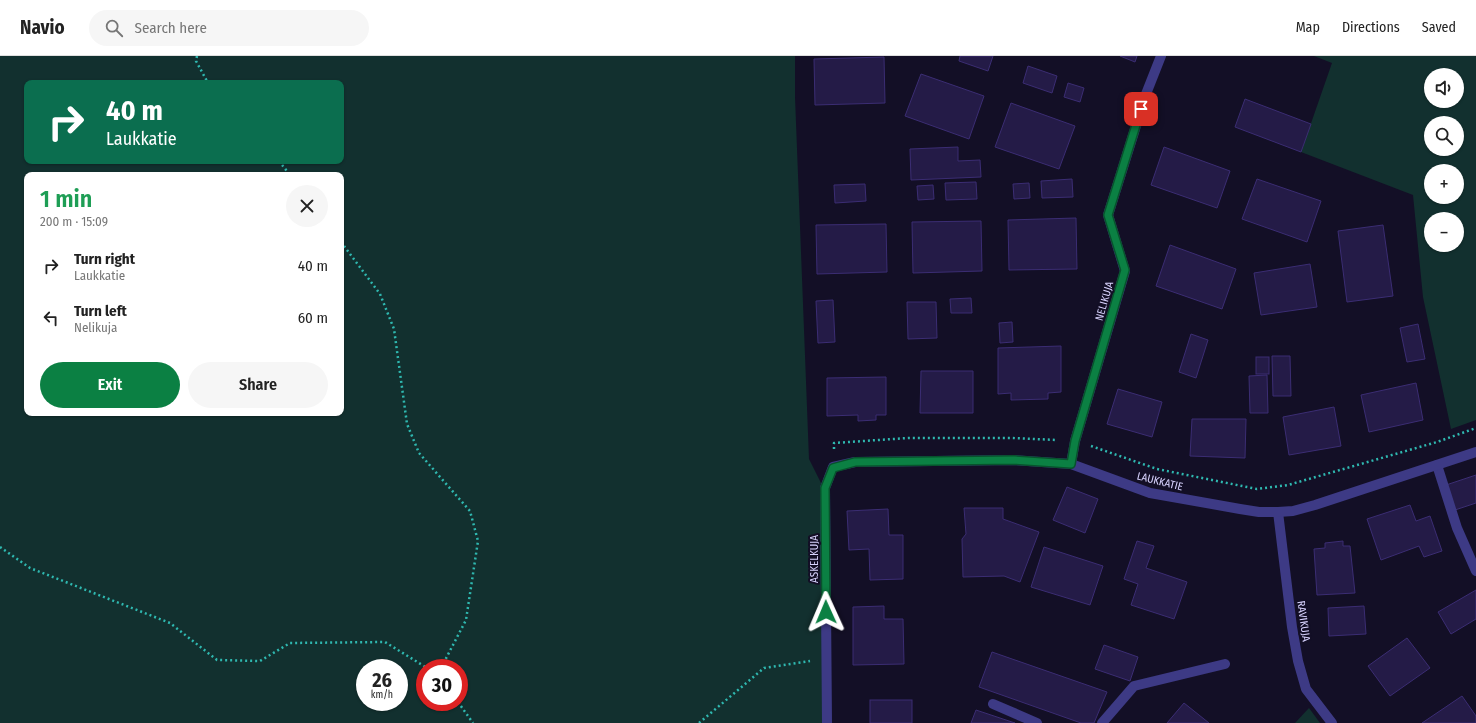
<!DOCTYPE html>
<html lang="en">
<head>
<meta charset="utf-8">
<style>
  body { margin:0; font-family:"Fira Sans Condensed",sans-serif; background:#f6f6f6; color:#222; height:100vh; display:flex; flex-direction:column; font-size:15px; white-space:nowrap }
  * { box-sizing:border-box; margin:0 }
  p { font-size:13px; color:#767676 }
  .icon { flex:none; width:22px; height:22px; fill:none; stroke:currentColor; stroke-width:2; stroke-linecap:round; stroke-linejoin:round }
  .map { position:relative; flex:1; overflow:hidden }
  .sheet { position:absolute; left:24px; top:116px; width:320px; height:244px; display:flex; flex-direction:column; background:#fff; border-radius:8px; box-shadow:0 1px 3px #0004 }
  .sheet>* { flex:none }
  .hud { position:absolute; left:24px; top:24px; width:320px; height:84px; border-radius:8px; box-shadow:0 1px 3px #0004; background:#0b6e4f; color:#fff; overflow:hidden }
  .fabs { position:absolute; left:1424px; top:12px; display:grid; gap:8px }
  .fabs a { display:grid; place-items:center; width:40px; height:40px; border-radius:50%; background:#fff; box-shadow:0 1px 3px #0004; font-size:20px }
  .speed { position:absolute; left:356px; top:603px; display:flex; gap:8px; font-size:20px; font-weight:700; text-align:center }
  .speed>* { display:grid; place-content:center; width:52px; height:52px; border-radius:50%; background:#fff; box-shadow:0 1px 3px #0004; line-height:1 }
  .speed small { font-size:10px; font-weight:400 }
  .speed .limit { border:6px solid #d22; background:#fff; color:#111 }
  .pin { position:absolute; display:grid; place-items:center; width:34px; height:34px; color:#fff; margin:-17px; border-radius:8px; box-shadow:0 2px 6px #0006 }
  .me { position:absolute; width:44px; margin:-22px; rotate:359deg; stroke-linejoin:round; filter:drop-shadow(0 0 3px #0008) }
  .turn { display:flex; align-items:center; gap:14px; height:84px; padding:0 16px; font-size:18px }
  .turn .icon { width:52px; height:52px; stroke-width:2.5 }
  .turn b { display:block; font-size:28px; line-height:34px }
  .round { display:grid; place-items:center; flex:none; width:42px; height:42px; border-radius:21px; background:#f6f6f6 }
  .overview { display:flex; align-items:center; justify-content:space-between; height:68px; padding:0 16px }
  h1 { font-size:24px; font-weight:600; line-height:30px; color:#1e9e55 }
  .button { display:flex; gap:8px; margin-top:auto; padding:8px 16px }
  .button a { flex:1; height:46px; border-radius:24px; background:#0b8043; color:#fff; font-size:16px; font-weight:600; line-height:46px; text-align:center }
  .button a+a { background:#f6f6f6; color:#222 }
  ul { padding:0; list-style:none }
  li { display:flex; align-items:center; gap:12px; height:52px; padding:0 16px }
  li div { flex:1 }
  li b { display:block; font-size:15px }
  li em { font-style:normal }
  header { display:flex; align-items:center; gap:24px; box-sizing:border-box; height:56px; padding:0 20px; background:#fff; border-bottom:1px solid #e0e0e0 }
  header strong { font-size:19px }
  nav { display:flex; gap:22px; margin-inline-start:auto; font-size:14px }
  .search { width:280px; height:36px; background:#f6f6f6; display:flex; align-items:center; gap:10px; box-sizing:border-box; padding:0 14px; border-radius:22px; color:#767676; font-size:15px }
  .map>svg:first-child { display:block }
  .green { fill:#12302f; fill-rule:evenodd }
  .building { fill:#241b47; stroke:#3b2d73 }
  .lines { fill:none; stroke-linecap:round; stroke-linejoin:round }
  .path { stroke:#2fb8b0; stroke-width:2.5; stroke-dasharray:2 3; stroke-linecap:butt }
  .lane { stroke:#3d3a85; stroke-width:10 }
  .street { stroke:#3d3a85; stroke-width:10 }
  .route-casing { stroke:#07532c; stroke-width:10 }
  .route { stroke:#0b8043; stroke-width:7 }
  .labels { text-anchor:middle; stroke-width:4; stroke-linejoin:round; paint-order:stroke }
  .street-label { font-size:11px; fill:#d9d4ff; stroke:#130f26 }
</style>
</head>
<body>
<header>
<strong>Navio</strong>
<div class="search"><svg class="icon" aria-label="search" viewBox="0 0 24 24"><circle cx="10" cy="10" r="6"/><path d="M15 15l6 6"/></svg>Search here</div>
<nav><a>Map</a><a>Directions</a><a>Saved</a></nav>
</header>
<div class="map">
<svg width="1476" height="667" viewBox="0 0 1476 667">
  <rect width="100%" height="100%" fill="#130f26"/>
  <g class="green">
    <path d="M 0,0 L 795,0 L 795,41 L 809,403 L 823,431 L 826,667 L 0,667 ZM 27,27 L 341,27 L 341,105 L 27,105 ZM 27,119 L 341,119 L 341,357 L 27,357 ZM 365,612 L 399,612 L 399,646 L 365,646 ZM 425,612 L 459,612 L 459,646 L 425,646 Z"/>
    <path d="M 1314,0 L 1476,0 L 1476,364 L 1451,373 L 1423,241 L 1413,139 L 1301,96 L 1332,7 ZM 1431,19 L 1457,19 L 1457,45 L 1431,45 ZM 1431,67 L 1457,67 L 1457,93 L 1431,93 ZM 1431,115 L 1457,115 L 1457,141 L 1431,141 ZM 1431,163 L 1457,163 L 1457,189 L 1431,189 Z"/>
    <path d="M 1309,652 L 1320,667 L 1295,667 Z"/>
  </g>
  <g class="building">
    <path d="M 960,0 L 993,0 L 988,15 L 959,5 Z"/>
    <path d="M 1120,0 L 1137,0 L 1135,6 Z"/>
    <path d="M 884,1 L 885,47 L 815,49 L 814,3 Z"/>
    <path d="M 1028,10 L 1057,20 L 1052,37 L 1023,27 Z"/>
    <path d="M 921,18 L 984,40 L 969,83 L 905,60 Z"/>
    <path d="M 1068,27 L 1084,32 L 1080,46 L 1064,41 Z"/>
    <path d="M 1245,43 L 1311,68 L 1301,96 L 1235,71 Z"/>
    <path d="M 1011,47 L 1075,70 L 1059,113 L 995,91 Z"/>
    <path d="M 958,91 L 958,105 L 980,104 L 981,121 L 911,124 L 910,93 Z"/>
    <path d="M 1164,91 L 1230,115 L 1217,152 L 1151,129 Z"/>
    <path d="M 1072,123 L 1073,141 L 1042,142 L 1041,125 Z"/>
    <path d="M 1257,123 L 1321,145 L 1307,186 L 1242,163 Z"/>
    <path d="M 976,126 L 977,143 L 946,144 L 945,127 Z"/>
    <path d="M 1029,127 L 1030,142 L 1014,143 L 1013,128 Z"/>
    <path d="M 865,128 L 866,145 L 835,147 L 834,129 Z"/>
    <path d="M 933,129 L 934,143 L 918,144 L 917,130 Z"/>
    <path d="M 1076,162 L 1077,213 L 1009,214 L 1008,164 Z"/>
    <path d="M 981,165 L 982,215 L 913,217 L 912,166 Z"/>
    <path d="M 886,168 L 887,216 L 817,218 L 816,169 Z"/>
    <path d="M 1383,169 L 1393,240 L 1347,246 L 1338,175 Z"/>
    <path d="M 1170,189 L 1236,213 L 1222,253 L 1156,230 Z"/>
    <path d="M 1310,208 L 1317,251 L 1261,259 L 1254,217 Z"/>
    <path d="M 971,242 L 972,257 L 951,257 L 950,243 Z"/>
    <path d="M 833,244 L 835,286 L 818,287 L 816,245 Z"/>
    <path d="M 907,246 L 936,246 L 937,282 L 908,283 Z"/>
    <path d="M 1012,266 L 1013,286 L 1000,287 L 999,267 Z"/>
    <path d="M 1418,268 L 1425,303 L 1407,306 L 1400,272 Z"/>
    <path d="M 1191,278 L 1208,284 L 1196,322 L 1179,316 Z"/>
    <path d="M 1061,290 L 1061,336 L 1048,337 L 1048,343 L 1011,344 L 1011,337 L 998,338 L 998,292 Z"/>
    <path d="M 1272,300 L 1290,300 L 1291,340 L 1273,340 Z"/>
    <rect x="1256" y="301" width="13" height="17"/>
    <path d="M 921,315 L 973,315 L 973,357 L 920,357 Z"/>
    <path d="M 1267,319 L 1268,357 L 1250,357 L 1249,320 Z"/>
    <path d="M 886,321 L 886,359 L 876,359 L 876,364 L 858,365 L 858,359 L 827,360 L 827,322 Z"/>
    <path d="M 1416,327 L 1423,364 L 1369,376 L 1361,339 Z"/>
    <path d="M 1118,333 L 1162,346 L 1152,381 L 1107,368 Z"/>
    <path d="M 1334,351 L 1341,390 L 1289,399 L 1283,361 Z"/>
    <path d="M 1192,363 L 1246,363 L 1245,402 L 1190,400 Z"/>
    <path d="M 1476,419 L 1476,447 L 1455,454 L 1446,429 Z"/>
    <path d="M 1067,431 L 1098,443 L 1085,477 L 1053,464 Z"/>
    <path d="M 1410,449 L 1416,465 L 1430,460 L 1442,495 L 1424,501 L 1419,490 L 1381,504 L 1367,463 Z"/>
    <path d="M 964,452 L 1003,452 L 1003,463 L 1039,476 L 1020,526 L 1004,520 L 963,521 L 962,483 L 966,478 Z"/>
    <path d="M 888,453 L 889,479 L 903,479 L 903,523 L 870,524 L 869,493 L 849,494 L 847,455 Z"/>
    <path d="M 1137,485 L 1154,490 L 1146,512 L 1187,526 L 1174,563 L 1131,549 L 1138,528 L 1124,523 Z"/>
    <path d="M 1343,485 L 1343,490 L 1350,490 L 1355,537 L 1317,539 L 1314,493 L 1325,492 L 1325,487 Z"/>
    <path d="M 1044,491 L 1103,510 L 1090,549 L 1031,531 Z"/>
    <path d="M 1476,534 L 1476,563 L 1451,578 L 1438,556 Z"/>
    <path d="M 884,550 L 884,563 L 903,563 L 904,608 L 853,609 L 853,551 Z"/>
    <path d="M 1364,550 L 1366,578 L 1329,580 L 1328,552 Z"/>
    <path d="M 1407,582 L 1430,612 L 1390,640 L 1368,610 Z"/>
    <path d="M 1104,589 L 1138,601 L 1130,625 L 1095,613 Z"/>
    <path d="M 992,596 L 1107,636 L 1094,667 L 1081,667 L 979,631 Z"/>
    <path d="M 1462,640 L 1476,660 L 1476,667 L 1422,667 Z"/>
    <rect x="870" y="644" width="42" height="23"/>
    <path d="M 1184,647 L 1209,667 L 1167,667 Z"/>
    <path d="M 976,654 L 1015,667 L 971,667 Z"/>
  </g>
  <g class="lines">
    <g class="path">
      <path d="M 197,0 L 196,5 L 208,27"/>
      <path d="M 279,105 L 290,119"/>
      <path d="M 341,186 L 380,238 L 394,273 L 407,368 L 419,397 L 470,455 L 478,485 L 466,564 L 441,612"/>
      <path d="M 1091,390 L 1157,413 L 1257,433 L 1288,429 L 1437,386 L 1476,372"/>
      <path d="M 834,393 L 834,387 L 908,382 L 1012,382 L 1057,384"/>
      <path d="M 0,491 L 30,512 L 170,567 L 217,604 L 260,605 L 290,587 L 385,586 L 427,612"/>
      <path d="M 458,646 L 473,667"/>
      <path d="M 699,667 L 764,612 L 810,605"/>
    </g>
    <g class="lane">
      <path d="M 1437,409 L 1457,472 L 1476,515"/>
      <path d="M 993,648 L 1037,667"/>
      <path d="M 1102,667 L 1134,630 L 1225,608"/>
    </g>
    <g class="street">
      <path d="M 1071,408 L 1075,385 L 1125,215 L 1108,159 L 1146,38 L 1161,0"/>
      <path d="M 1278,456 L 1292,571 L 1298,605 L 1306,633 L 1332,667"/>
      <path d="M 827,667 L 825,432 L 833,411 L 855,406 L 1014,404 L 1071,408 L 1150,437 L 1240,453 L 1259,456 L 1278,456 L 1293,455 L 1315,449 L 1476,396"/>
    </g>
  </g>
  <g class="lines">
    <defs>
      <path id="route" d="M 826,556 L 825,432 L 833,412 L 855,406 L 1014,404 L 1071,408 L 1075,385 L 1125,214 L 1108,159 L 1141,53"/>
    </defs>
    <use href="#route" class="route-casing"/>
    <use href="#route" class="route"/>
  </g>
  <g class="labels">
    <g class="street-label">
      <text transform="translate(1104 245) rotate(-74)" y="4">NELIKUJA</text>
      <text transform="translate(1160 425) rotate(14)" y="4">LAUKKATIE</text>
      <text transform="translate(814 503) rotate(-90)" y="4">ASKELKUJA</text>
      <text transform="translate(1304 565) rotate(82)" y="4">RAVIKUJA</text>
    </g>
  </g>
</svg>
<div class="fabs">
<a><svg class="icon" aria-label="sound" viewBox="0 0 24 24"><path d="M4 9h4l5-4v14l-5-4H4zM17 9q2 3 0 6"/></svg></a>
<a><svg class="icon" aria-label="search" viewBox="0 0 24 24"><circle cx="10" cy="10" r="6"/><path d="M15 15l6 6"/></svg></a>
<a>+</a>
<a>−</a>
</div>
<div class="speed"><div>26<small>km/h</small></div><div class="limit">30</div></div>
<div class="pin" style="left:1141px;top:53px;background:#d93025"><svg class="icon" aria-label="arrive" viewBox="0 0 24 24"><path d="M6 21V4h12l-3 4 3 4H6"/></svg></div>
<svg class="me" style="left:826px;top:556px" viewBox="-20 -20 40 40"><path d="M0-17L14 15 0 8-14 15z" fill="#0b8043" stroke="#fff" stroke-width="4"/></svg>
<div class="hud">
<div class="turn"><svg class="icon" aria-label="right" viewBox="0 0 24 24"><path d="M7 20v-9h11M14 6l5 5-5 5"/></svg><div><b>40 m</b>Laukkatie</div></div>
</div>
<section class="sheet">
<div class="overview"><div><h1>1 min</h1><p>200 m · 15:09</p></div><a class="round"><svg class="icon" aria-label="close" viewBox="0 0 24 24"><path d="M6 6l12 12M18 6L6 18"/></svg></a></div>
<ul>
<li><svg class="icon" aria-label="right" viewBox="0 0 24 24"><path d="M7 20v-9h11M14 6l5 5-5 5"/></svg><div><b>Turn right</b><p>Laukkatie</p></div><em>40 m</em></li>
<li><svg class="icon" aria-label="left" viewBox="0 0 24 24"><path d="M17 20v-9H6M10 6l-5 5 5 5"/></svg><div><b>Turn left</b><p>Nelikuja</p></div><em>60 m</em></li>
</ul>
<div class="button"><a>Exit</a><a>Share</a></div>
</section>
</div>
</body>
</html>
